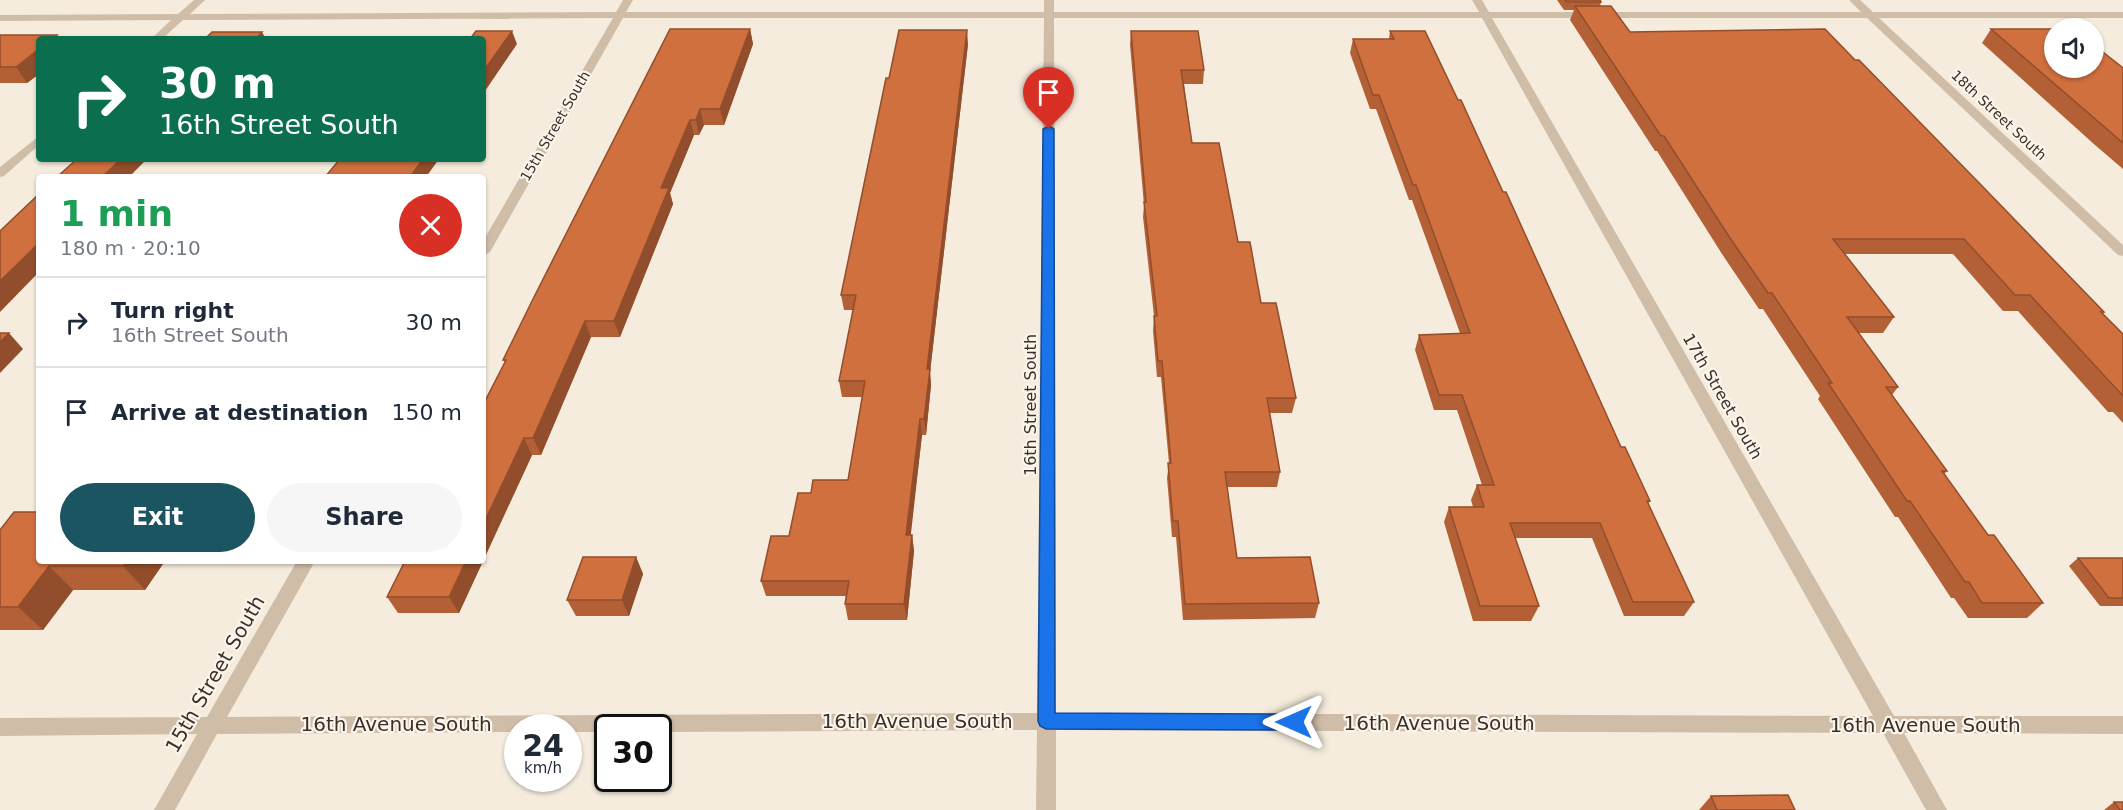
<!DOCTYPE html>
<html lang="en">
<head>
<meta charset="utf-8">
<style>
  body { margin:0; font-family:"DejaVu Sans",sans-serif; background:#f6f6f7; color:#1f2937; height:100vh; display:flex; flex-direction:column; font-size:22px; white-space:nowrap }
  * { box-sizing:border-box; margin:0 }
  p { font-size:20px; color:#747a83 }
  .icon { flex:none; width:33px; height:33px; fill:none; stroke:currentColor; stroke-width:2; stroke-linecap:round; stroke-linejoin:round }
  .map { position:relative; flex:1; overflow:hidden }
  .panel { position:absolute; left:36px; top:174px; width:450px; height:390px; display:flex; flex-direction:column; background:#fff; border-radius:6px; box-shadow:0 2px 4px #0004 }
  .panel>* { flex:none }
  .top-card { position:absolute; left:36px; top:36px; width:450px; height:126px; border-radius:6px; box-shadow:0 2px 4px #0004; background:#0b6e4f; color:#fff; overflow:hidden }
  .tools { position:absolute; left:2044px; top:18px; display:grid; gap:12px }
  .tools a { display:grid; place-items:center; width:60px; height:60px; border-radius:50%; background:#fff; box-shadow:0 2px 4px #0004; font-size:30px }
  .speed { position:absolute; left:504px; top:714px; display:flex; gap:12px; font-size:30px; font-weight:700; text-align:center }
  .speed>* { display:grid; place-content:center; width:78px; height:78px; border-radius:50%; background:#fff; box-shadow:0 2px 4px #0004; line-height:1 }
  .speed small { font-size:15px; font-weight:400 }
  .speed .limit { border:3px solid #111; border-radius:9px; background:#fff; color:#111 }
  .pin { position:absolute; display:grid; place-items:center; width:51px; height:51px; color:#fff; margin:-62px -26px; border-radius:50% 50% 50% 0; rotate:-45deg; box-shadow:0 0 6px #0007 }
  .pin .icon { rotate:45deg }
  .me { position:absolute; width:66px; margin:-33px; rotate:270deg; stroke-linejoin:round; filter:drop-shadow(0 0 4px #0008) }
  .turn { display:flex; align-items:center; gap:21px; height:126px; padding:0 24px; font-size:27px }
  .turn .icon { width:78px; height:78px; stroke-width:2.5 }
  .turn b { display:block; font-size:42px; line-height:51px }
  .round { display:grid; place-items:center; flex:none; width:63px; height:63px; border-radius:32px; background:#f6f6f7 }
  .head { display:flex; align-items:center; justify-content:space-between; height:102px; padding:0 24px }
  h1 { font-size:36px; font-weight:600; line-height:45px; color:#1e9e55 }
  .action { display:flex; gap:12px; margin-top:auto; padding:12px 24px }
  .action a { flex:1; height:69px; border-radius:36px; background:#1a5561; color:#fff; font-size:24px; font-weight:600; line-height:69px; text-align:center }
  .action a+a { background:#f6f6f7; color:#1f2937 }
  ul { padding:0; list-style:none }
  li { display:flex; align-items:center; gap:18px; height:90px; padding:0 24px; border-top:2px solid #e0e1e3 }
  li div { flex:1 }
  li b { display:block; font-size:22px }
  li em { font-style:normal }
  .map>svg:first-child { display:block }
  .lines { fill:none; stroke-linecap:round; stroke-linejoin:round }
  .minor { fill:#cfbda8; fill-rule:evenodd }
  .wall { fill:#b46036 }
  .shaded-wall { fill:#924e2c }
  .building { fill:#d1703f; stroke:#924e2c; stroke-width:1.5 }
  .route { fill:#1a73e8; stroke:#114b97; stroke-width:1.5 }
  .labels { text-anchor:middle; stroke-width:4.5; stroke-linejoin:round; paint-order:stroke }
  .far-street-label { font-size:14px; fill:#3b3029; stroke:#fcf5eb }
  .street-label { font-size:16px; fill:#3b3029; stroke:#fcf5eb }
  .near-street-label { font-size:20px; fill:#3b3029; stroke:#fcf5eb }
</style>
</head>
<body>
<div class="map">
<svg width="2123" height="810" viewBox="0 0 2123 810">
  <rect width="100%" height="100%" fill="#f5ecdd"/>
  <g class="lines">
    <g class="minor">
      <path d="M 194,0 L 205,0 L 190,14 L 616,12 L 623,0 L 633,0 L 626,12 L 1044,12 L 1044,0 L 1054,0 L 1054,12 L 1479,12 L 1472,0 L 1482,0 L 1489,12 L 1861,12 L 1849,0 L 1860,0 L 1873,12 L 2123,12 L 2123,18 L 1879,18 L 2123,245 L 2123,256 L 2118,255 L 1867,18 L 1492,18 L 1894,716 L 2123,716 L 2123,734 L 1904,733 L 1947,810 L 1926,810 L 1883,733 L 1056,730 L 1056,810 L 1036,810 L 1037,730 L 658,732 L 658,728 L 608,728 L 608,732 L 568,732 L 568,728 L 518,728 L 518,732 L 217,734 L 175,810 L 154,810 L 197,734 L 0,736 L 0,718 L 207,717 L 297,561 L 315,561 L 227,717 L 1037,713 L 1044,18 L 623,18 L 490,252 L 483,256 L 483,241 L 613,18 L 183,20 L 162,39 L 151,39 L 171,20 L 0,21 L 0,15 L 178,14 ZM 1054,18 L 1482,18 L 1873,716 L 1056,713 Z"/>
      <path d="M 39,136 L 39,145 L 4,176 L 0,177 L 0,167 Z"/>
    </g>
  </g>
  <g class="wall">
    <path d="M 1557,0 L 1600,0 L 1601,2 L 1600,6 L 1630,32 L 2104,312 L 2103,314 L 2123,334 L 2123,423 L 2113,412 L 2108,412 L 2018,311 L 2003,311 L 1953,254 L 1845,254 L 1894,317 L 1883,333 L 1858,333 L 1898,387 L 1892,395 L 1947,471 L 1944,474 L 1988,535 L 2043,603 L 2027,618 L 1968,618 L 1954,598 L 1951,598 L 1898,517 L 1895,517 L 1818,399 L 1820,396 L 1763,309 L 1759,309 L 1722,254 L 1657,151 L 1655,151 L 1570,20 L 1574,10 L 1564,10 Z"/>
    <path d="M 750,29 L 753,44 L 724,125 L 704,125 L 699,135 L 694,135 L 670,193 L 673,204 L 620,337 L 591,337 L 541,455 L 532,455 L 459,613 L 398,613 L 387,597 L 505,362 L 503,360 Z"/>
    <path d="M 1991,29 L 2123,68 L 2123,169 L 2095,145 L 1982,43 Z"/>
    <path d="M 1131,31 L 1204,70 L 1203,84 L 1184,84 L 1192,143 L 1238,242 L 1296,398 L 1292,413 L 1270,413 L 1280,472 L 1277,487 L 1227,487 L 1237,558 L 1319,603 L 1315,618 L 1183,620 L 1176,537 L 1172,537 L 1167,478 L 1169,463 L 1161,377 L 1157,377 L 1153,331 L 1154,316 L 1143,217 L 1144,205 L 1130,45 Z"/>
    <path d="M 1390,31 L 1458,100 L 1503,192 L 1621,447 L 1650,501 L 1648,504 L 1694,602 L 1684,616 L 1624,616 L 1592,538 L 1515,538 L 1539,606 L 1531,621 L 1473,621 L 1444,522 L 1449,507 L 1473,507 L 1471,500 L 1477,485 L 1482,485 L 1457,410 L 1434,410 L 1415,350 L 1419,335 L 1460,333 L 1412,200 L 1409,200 L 1376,109 L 1370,109 L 1350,53 L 1353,39 L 1389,39 Z"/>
    <path d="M 0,35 L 57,35 L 59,39 L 39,39 L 39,74 L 27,83 L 0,83 Z"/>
    <path d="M 968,44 L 930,372 L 931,385 L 926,435 L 922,435 L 910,535 L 912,535 L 914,551 L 907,620 L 848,620 L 845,604 L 846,596 L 766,596 L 761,581 L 789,536 L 811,493 L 848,480 L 862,397 L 842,397 L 839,381 L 853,310 L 844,310 L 841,295 L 889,78 Z"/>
    <path d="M 0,530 L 39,561 L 165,561 L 145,590 L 73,590 L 43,630 L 0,630 Z"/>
    <path d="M 636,557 L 643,574 L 629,616 L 576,616 L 567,600 Z"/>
    <path d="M 2078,558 L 2123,558 L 2123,606 L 2100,606 L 2069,566 Z"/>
    <path d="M 1711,796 L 1795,810 L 1699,810 Z"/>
    <path d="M 2114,802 L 2123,810 L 2104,810 Z"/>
  </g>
  <g class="shaded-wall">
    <path d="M 750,29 L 753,44 L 724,125 L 720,109 Z"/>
    <path d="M 967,30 L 968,44 L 930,372 L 931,385 L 926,435 L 924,419 L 927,369 Z"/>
    <path d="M 512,31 L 517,44 L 483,94 L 483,72 Z"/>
    <path d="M 262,32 L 266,39 L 256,39 Z"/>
    <path d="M 39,49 L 39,74 L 27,83 L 16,67 Z"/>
    <path d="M 700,109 L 704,125 L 699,135 L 696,120 Z"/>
    <path d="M 690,120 L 694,135 L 670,193 L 673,204 L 620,337 L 614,321 L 661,188 Z"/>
    <path d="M 121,159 L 147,159 L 129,177 L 102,177 Z"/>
    <path d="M 423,159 L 439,159 L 426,177 L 410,177 Z"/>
    <path d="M 39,243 L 39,272 L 0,312 L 0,281 Z"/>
    <path d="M 585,321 L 591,337 L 541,455 L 533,438 Z"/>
    <path d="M 9,333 L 23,349 L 0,373 L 0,342 Z"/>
    <path d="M 920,419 L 922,435 L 909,551 L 906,535 Z"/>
    <path d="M 524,438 L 532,455 L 459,613 L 449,597 L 466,561 L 483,561 L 483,525 Z"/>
    <path d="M 912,535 L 914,551 L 907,620 L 904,604 Z"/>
    <path d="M 636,557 L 643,574 L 629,616 L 622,600 Z"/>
    <path d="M 127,561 L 165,561 L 145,590 L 123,566 Z"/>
    <path d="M 49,566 L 73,590 L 43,630 L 18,607 Z"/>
  </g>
  <g class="building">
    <path d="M 1565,0 L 1600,0 L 1601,2 L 1566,2 Z"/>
    <path d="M 1575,6 L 1611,6 L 1630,32 L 1825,29 L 1855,60 L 1859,60 L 1985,189 L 2104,312 L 2101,312 L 2123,334 L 2123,396 L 2030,295 L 2015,295 L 1964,239 L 1833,239 L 1894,317 L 1847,317 L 1898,387 L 1886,387 L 1947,471 L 1942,471 L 1988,535 L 1994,535 L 2043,603 L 1982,603 L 1969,582 L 1965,582 L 1910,501 L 1907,501 L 1828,383 L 1832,383 L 1772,293 L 1768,293 L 1730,238 L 1664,136 L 1661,136 Z"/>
    <path d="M 670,29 L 750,29 L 720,109 L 700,109 L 696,120 L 690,120 L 661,188 L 669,188 L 614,321 L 585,321 L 533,438 L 524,438 L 483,525 L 483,405 L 506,360 L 503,360 L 535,295 Z"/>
    <path d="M 1991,29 L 2055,29 L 2055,68 L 2094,68 L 2094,45 L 2123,68 L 2123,143 Z"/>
    <path d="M 899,30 L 967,30 L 927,369 L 930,369 L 924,419 L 920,419 L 906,535 L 912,535 L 904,604 L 845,604 L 849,581 L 761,581 L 771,536 L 789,536 L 798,493 L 811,493 L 813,480 L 848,480 L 865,381 L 839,381 L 856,295 L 841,295 L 886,78 L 889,78 Z"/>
    <path d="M 476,31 L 512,31 L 483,72 L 483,39 L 470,39 Z"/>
    <path d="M 1131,31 L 1198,31 L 1204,70 L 1181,70 L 1192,143 L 1219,143 L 1238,242 L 1250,242 L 1261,303 L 1276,303 L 1296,398 L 1267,398 L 1280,472 L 1225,472 L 1237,558 L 1310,557 L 1319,603 L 1185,604 L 1178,521 L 1173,521 L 1168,463 L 1171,463 L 1162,361 L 1158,361 L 1154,316 L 1157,316 L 1144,202 L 1146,202 Z"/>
    <path d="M 1390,31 L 1425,31 L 1458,100 L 1461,100 L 1503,192 L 1506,192 L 1621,447 L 1625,447 L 1650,501 L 1647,501 L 1694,602 L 1633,602 L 1600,523 L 1510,523 L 1539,606 L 1480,606 L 1449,507 L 1484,507 L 1477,485 L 1494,485 L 1462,395 L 1439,395 L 1419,335 L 1470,333 L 1416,185 L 1413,185 L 1379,95 L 1373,95 L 1353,39 L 1394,39 Z"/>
    <path d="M 212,32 L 262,32 L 256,39 L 205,39 Z"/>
    <path d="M 0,35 L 57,35 L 52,39 L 39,39 L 39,49 L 16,67 L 0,67 Z"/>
    <path d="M 77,159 L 121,159 L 102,177 L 57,177 Z"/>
    <path d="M 340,159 L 423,159 L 410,177 L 325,177 Z"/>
    <path d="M 39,194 L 39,243 L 0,281 L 0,231 Z"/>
    <path d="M 0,333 L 9,333 L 0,342 Z"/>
    <path d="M 14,512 L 39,512 L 39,561 L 127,561 L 123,566 L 49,566 L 18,607 L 0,607 L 0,530 Z"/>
    <path d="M 583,557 L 636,557 L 622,600 L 567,600 Z"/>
    <path d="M 2078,558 L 2123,558 L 2123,598 L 2109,598 Z"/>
    <path d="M 405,561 L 466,561 L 449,597 L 387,597 Z"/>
    <path d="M 1788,795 L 1795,810 L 1717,810 L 1711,796 Z"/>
    <path d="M 2114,802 L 2123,802 L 2123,810 L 2120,810 Z"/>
  </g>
  <path class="route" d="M 1049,126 L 1054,129 L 1055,713 L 1294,714 L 1300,716 L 1303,722 L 1300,727 L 1294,730 L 1046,729 L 1040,726 L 1038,721 L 1043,129 Z"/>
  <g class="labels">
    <g class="far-street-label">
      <text transform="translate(1999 115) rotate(43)" y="5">18th Street South</text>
      <text transform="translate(555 126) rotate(-60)" y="5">15th Street South</text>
    </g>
    <g class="street-label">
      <text transform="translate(1723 396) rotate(60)" y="6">17th Street South</text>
      <text transform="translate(1030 405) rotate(-90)" y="6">16th Street South</text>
    </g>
    <g class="near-street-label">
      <text transform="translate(215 674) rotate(-60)" y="7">15th Street South</text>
      <text x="917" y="728">16th Avenue South</text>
      <text x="1439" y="730">16th Avenue South</text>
      <text x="396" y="731">16th Avenue South</text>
      <text x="1925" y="732">16th Avenue South</text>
    </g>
  </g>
</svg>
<div class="tools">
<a><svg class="icon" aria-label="sound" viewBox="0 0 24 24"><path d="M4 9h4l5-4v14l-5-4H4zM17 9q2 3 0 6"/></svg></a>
</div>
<div class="speed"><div>24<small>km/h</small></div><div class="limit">30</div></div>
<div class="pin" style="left:1049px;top:129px;background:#d93025"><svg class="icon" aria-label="arrive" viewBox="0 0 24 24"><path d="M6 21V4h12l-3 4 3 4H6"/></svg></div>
<svg class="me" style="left:1294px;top:722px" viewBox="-20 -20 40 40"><path d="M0-17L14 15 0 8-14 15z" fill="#1a73e8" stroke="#fff" stroke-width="4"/></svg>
<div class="top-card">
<div class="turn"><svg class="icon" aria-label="right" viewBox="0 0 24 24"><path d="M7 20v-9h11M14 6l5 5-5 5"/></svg><div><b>30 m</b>16th Street South</div></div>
</div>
<section class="panel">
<div class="head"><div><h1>1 min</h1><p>180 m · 20:10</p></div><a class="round" style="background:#d93025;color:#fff"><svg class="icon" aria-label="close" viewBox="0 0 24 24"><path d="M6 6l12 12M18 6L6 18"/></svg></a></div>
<ul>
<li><svg class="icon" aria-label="right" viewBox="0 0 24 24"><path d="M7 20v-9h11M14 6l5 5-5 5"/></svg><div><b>Turn right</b><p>16th Street South</p></div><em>30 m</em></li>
<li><svg class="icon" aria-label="arrive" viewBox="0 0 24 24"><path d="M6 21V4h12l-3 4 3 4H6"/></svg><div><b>Arrive at destination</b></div><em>150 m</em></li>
</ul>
<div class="action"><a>Exit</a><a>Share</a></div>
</section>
</div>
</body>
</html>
